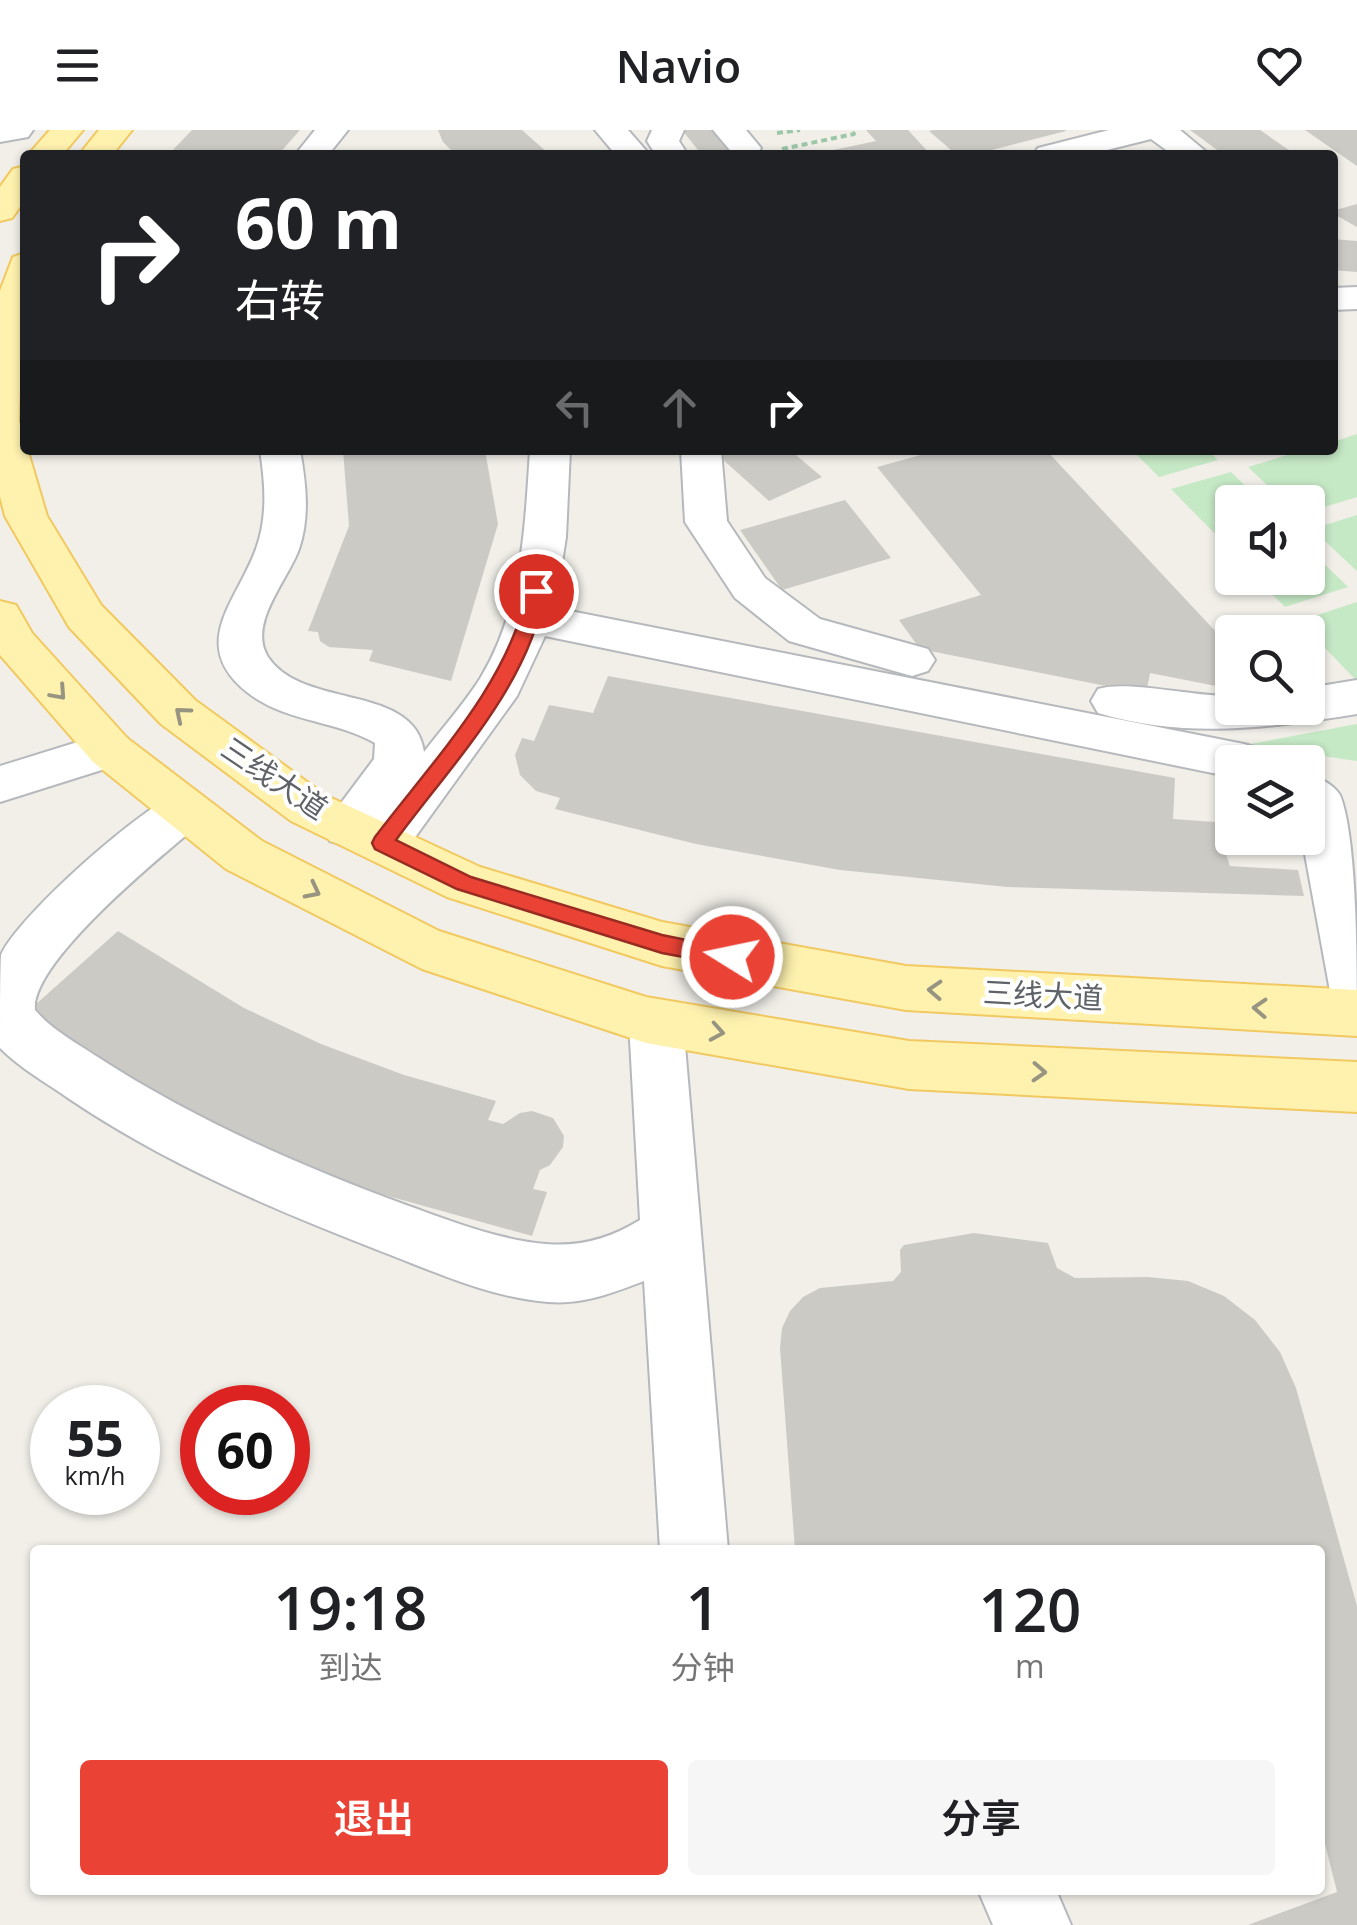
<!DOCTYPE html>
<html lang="zh">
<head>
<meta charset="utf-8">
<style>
  body { margin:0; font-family:"Open Sans","Noto Sans SC",sans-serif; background:#f6f6f6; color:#202124; height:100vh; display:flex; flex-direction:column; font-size:38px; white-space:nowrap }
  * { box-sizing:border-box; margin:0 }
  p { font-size:32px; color:#757577 }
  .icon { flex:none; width:55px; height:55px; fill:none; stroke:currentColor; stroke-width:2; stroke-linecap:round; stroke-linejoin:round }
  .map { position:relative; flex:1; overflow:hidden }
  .drawer { position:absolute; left:30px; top:1415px; width:1295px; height:350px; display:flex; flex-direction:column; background:#fff; border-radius:10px; box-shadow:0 2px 8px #0004 }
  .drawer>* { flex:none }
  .hud { position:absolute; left:20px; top:20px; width:1318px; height:305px; border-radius:10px; box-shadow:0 2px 8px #0004; background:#202124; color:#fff; overflow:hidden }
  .tools { position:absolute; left:1215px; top:355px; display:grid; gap:20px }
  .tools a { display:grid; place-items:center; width:110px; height:110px; border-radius:10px; background:#fff; box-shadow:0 2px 8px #0004; font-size:50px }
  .speed { position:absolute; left:30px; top:1255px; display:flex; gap:20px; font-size:50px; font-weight:700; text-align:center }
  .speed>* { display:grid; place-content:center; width:130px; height:130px; border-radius:50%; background:#fff; box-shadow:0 2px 8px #0004; line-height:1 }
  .speed small { font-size:25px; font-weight:400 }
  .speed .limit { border:15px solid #d22; background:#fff; color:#111 }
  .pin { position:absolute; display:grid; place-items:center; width:85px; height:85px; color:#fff; margin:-42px; border:5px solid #fff; border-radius:50%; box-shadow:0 2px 10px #0007 }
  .me { position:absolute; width:110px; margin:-55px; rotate:280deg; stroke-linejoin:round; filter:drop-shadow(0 0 8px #0008) }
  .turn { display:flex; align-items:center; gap:35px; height:210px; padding:0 50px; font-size:45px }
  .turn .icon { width:130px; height:130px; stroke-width:2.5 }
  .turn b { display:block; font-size:70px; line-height:85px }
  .lanes { display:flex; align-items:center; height:95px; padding:0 50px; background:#0003; justify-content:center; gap:50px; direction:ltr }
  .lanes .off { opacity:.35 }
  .eta { display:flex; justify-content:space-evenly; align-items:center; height:170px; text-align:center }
  .eta b { font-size:60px; font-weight:600; line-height:70px }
  .button { display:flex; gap:20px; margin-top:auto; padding:20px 50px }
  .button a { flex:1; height:115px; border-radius:10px; background:#ea4335; color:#fff; font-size:40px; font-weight:600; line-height:115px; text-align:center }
  .button a+a { background:#f6f6f6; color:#202124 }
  header { display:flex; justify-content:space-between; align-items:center; height:130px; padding:0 50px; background:#fff; font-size:45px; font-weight:600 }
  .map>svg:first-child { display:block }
  .green { fill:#c5e8c5 }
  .building { fill:#cccac5 }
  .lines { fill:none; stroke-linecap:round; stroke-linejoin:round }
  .minor-casing { stroke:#b5b8bc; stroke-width:4 }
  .major-casing { stroke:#f2c960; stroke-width:4 }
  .path { stroke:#9cc7a9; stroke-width:4; stroke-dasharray:6 4; stroke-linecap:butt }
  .minor { fill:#fff; fill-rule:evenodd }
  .major { fill:#fff2af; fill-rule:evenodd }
  .oneway { stroke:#979581 }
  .route { fill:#ea4335; stroke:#982c22; stroke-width:2.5 }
  .labels { text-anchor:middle; stroke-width:8; stroke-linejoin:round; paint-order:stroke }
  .street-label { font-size:30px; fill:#5f6368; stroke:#fff }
</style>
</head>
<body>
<header><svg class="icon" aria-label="menu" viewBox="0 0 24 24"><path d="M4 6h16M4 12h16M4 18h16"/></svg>Navio<svg class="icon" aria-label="heart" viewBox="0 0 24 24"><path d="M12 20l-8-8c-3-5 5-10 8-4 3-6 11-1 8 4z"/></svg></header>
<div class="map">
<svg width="1357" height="1795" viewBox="0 0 1357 1795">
  <rect width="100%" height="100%" fill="#f1efe8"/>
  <g class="green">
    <path d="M 1357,304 L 1357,367 L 1308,382 L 1308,372 L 1285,372 L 1248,337 L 1304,320 L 1332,320 L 1333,312 Z"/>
    <path d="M 1132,320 L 1208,320 L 1218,330 L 1159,347 Z"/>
    <path d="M 1231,342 L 1262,372 L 1232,372 L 1232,405 L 1220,409 L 1171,359 Z"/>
    <path d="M 1357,385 L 1357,441 L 1312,399 Z"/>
    <path d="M 1308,418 L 1348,457 L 1285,477 L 1256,448 L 1308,448 Z"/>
    <path d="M 1357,472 L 1357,550 L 1356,550 L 1299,491 Z"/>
    <path d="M 1357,594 L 1357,631 L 1245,615 Z"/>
  </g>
  <g class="building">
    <path d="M 192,0 L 300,0 L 278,25 L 168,25 Z"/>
    <path d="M 438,0 L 522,0 L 550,25 L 456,25 L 443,12 Z"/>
    <path d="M 682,0 L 716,0 L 736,24 L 702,25 Z"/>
    <path d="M 866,0 L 908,0 L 931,25 L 810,25 L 876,11 Z"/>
    <path d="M 934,0 L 1065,0 L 1066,1 L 972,25 L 957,25 L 929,1 Z"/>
    <path d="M 1190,0 L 1260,0 L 1296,25 L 1224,25 Z"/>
    <path d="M 1305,0 L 1357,0 L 1357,36 Z"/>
    <path d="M 1357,74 L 1357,97 L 1332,83 L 1332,81 Z"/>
    <path d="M 1332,109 L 1357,111 L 1357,142 L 1332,140 Z"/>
    <path d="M 343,320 L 485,320 L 498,394 L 451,551 L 369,531 L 373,520 L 329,517 L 320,511 L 318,502 L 308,501 L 349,396 Z"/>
    <path d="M 735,320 L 790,320 L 822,347 L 769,371 L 720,327 Z"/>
    <path d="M 939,320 L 1046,320 L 1232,519 L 1232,550 L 1216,556 L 1150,543 L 1146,564 L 920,519 L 899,490 L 981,465 L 877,337 Z"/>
    <path d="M 845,370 L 891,428 L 782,460 L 740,400 Z"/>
    <path d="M 608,546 L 1175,648 L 1173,689 L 1215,692 L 1230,736 L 1298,740 L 1304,766 L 1007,757 L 840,740 L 696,714 L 555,679 L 560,668 L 536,661 L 520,645 L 515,625 L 522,608 L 534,611 L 549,575 L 593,583 Z"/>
    <path d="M 118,801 L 244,878 L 321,914 L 404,945 L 496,971 L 488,990 L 503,994 L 520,983 L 532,981 L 553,988 L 564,1006 L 563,1017 L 550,1035 L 540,1040 L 533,1059 L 547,1062 L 532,1106 L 345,1054 L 250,1016 L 91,928 L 26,883 Z"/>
    <path d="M 974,1103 L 1048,1113 L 1057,1138 L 1075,1148 L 1148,1147 L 1188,1151 L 1224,1166 L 1255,1190 L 1280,1222 L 1296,1258 L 1357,1476 L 1357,1795 L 1248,1795 L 1337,1762 L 1320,1694 L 1320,1420 L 795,1420 L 780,1218 L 782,1198 L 790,1181 L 803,1167 L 820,1158 L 893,1151 L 901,1142 L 900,1120 L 904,1115 Z"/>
  </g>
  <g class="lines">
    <defs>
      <g id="minor">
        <path d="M 0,0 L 33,0 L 28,7 L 0,12 Z"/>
        <path d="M 315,0 L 348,0 L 328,25 L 295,25 Z"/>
        <path d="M 595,0 L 628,0 L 650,25 L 616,25 Z"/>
        <path d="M 652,0 L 684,0 L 679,11 L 688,25 L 656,25 L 647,11 Z"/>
        <path d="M 713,0 L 746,0 L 761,18 L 756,25 L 734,25 Z"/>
        <path d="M 1109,0 L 1180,0 L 1210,25 L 1173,25 L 1151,9 L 1087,25 L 1033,25 L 1038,18 Z"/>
        <path d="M 1357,157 L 1357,179 L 1332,180 L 1332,158 Z"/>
        <path d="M 260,320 L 300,320 C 306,353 310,387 299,419 C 288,450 247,494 268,527 C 303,580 415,553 424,622 C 443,597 465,573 481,547 C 522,479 525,397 530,320 L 570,320 L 566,407 L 555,478 L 1244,614 L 1261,619 L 1268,632 L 1232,632 L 1232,647 L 545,506 L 517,566 L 408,717 L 390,722 L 372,717 L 368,708 L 348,716 L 330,711 L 323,697 L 374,629 L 375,613 C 336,590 284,592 247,562 C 187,514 238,470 256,419 C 268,386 265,353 260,320 Z"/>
        <path d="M 681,320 L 721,320 L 727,391 L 765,448 L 820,489 L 928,519 L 935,530 L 928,541 L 912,546 L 789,511 L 735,468 L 685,392 Z"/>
        <path d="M 1357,550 L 1357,584 C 1270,598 1184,609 1098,583 L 1091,571 L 1098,559 C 1130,550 1193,567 1232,566 L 1232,578 L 1308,578 L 1308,558 Z"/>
        <path d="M 110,602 L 127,608 L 134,620 L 127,632 L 0,672 L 0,636 Z"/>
        <path d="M 1308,645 C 1321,649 1332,653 1340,665 C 1357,706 1357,832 1357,884 L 1338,877 L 1330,861 L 1302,708 L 1308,708 Z"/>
        <path d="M 185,660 L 202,666 L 210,679 L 202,692 C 165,723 30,832 35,880 C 52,900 75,912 96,926 C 193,989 298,1035 406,1075 C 451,1091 498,1110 546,1114 C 581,1117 611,1108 640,1090 L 629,892 L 637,876 L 656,869 L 675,876 L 683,892 L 728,1420 L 660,1420 L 644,1151 C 612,1163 583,1175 548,1172 C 493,1168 440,1144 388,1124 C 277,1081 167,1035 68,968 C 45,952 20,938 0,918 C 0,896 0,844 1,825 C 18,786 145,673 185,660 Z"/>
        <path d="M 978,1760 L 1056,1760 L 1071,1795 L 993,1795 Z"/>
      </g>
      <g id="major">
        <path d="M 50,0 L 83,0 L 62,25 L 28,25 Z"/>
        <path d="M 99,0 L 132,0 L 112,25 L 79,25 Z"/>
        <path d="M 25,36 L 25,70 L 12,88 L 0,91 L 0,57 L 13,39 Z"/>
        <path d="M 25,123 L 19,291 L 47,386 L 101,475 L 195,570 L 325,665 L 480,737 L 662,792 L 906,836 L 1357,860 L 1357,906 L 906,880 L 662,836 L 447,767 L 291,691 L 161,594 L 69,497 L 5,386 L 0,366 L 0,161 L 13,127 Z"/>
        <path d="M 0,471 L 16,475 L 32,503 L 127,608 L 262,711 L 439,801 L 646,867 L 909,911 L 1357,932 L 1357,982 L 909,959 L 646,913 L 422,839 L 226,739 L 93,632 L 0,525 Z"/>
      </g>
    </defs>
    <use href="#minor" class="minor-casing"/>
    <use href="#major" class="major-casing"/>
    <g class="path">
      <path d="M 777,3 L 800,0"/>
      <path d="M 782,19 L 854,4 L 850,0"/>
    </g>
    <use href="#minor" class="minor"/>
    <use href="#major" class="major"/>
  </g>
  <defs><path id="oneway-chevron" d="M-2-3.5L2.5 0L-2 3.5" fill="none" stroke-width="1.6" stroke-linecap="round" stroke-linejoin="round" transform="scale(2.5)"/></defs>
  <g class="oneway">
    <use href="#oneway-chevron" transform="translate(59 563) rotate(48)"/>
    <use href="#oneway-chevron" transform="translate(182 584) rotate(-140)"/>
    <use href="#oneway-chevron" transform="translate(313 761) rotate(27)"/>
    <use href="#oneway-chevron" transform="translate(935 860) rotate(-177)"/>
    <use href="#oneway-chevron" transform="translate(1260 878) rotate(-177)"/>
    <use href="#oneway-chevron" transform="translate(717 902) rotate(10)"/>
    <use href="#oneway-chevron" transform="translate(1039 942) rotate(3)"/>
  </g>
  <path class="route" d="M 536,455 L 545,461 C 529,556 451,635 396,710 L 471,747 L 662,805 L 740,821 L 743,827 L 740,833 L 732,836 L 662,823 L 457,759 L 375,719 L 372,713 L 375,707 C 430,634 510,552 527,461 Z"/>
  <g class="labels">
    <g class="street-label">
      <text transform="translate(274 649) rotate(34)" y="10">三线大道</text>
      <text transform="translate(1043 866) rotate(3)" y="10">三线大道</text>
    </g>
  </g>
</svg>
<div class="tools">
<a><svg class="icon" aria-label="sound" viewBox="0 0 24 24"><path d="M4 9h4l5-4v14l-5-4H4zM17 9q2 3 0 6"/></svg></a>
<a><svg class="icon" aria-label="search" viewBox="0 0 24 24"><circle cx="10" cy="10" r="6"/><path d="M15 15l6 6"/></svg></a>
<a><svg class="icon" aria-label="layers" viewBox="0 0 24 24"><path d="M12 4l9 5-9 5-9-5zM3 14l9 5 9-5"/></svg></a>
</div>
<div class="speed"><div>55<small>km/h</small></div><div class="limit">60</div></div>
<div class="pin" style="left:536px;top:461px;background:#d93025"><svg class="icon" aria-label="arrive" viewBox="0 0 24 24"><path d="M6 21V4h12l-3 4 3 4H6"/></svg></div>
<svg class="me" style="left:732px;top:827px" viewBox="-20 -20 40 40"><circle r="17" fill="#ea4335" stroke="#fff" stroke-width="3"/><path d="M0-11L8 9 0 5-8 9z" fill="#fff"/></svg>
<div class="hud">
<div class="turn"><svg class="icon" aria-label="right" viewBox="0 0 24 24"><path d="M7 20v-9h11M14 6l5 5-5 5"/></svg><div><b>60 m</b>右转</div></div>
<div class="lanes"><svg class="icon off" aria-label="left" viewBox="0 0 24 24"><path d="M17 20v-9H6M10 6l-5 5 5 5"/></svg><svg class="icon off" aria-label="ahead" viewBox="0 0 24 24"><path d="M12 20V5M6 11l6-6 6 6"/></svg><svg class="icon" aria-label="right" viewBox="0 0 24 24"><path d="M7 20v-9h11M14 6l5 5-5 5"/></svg></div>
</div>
<section class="drawer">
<div class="eta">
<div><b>19:18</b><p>到达</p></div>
<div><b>1</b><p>分钟</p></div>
<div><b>120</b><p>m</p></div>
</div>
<div class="button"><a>退出</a><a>分享</a></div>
</section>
</div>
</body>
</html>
